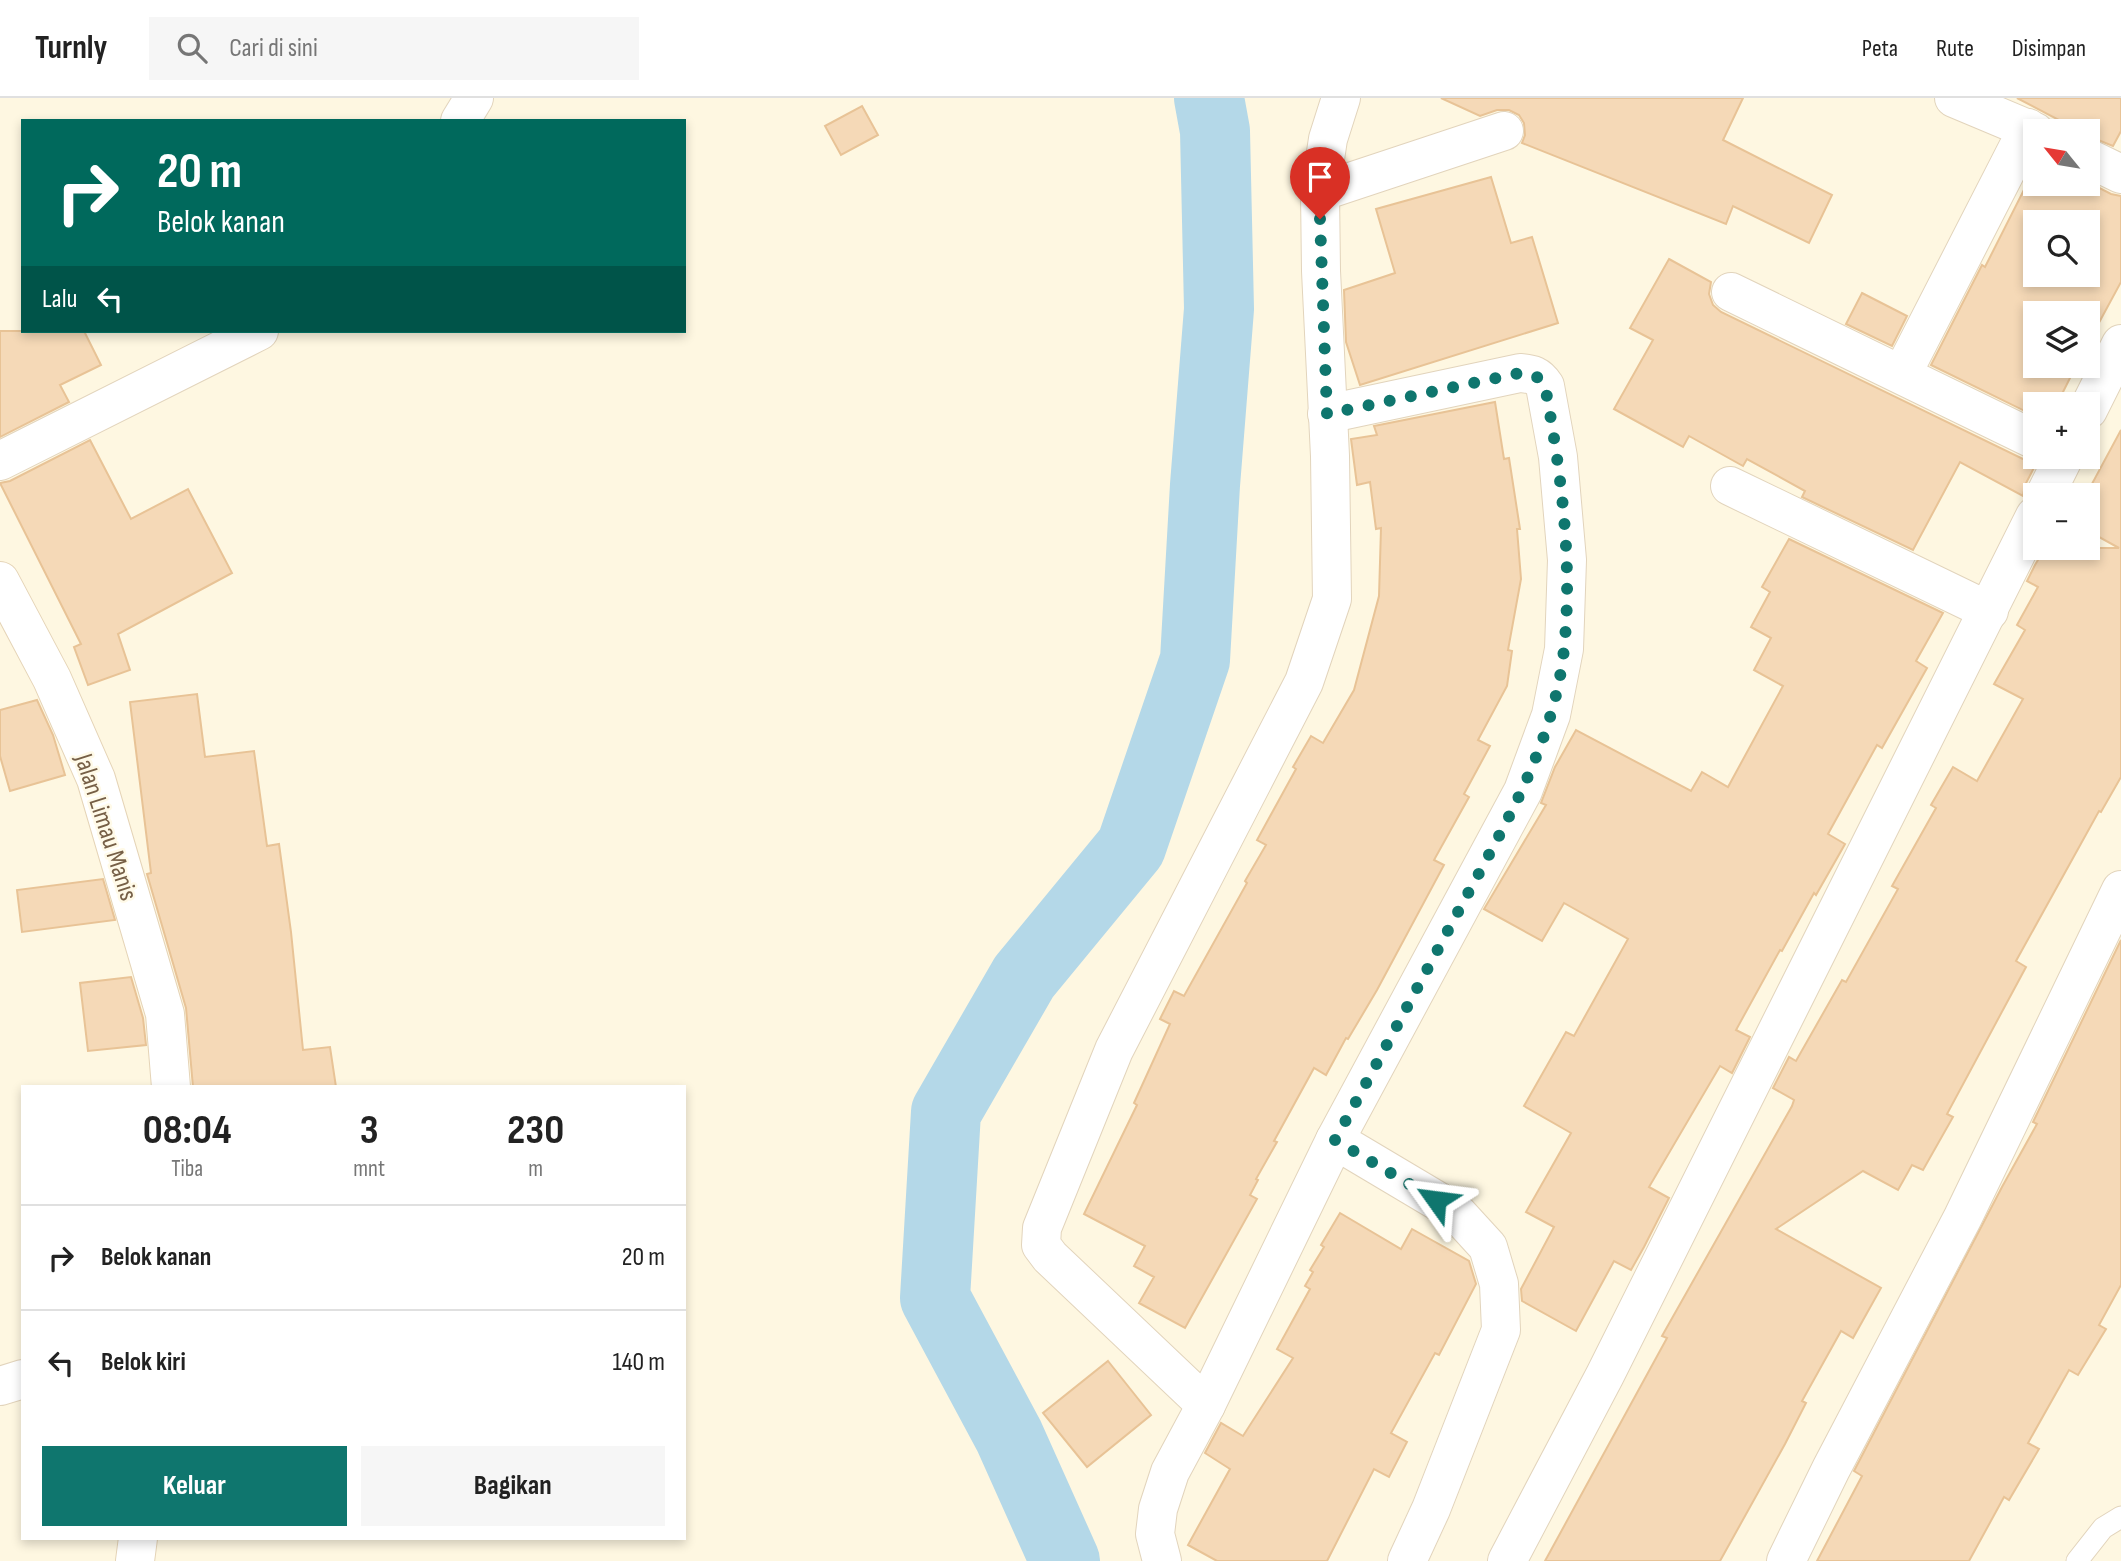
<!DOCTYPE html>
<html lang="id">
<head>
<meta charset="utf-8">
<style>
  body { margin:0; font-family:"Sofia Sans Condensed",sans-serif; background:#f6f6f6; color:#222; height:100vh; display:flex; flex-direction:column; font-size:26px; white-space:nowrap }
  * { box-sizing:border-box; margin:0 }
  p { font-size:23px; color:#767676 }
  .icon { flex:none; width:38px; height:38px; fill:none; stroke:currentColor; stroke-width:2; stroke-linecap:round; stroke-linejoin:round }
  .map { position:relative; flex:1; overflow:hidden }
  .details { position:absolute; left:21px; top:987px; width:665px; height:455px; display:flex; flex-direction:column; background:#fff; border-radius:0px; box-shadow:0 4px 10px #0003 }
  .details>* { flex:none }
  .top-card { position:absolute; left:21px; top:21px; width:665px; height:214px; border-radius:0px; box-shadow:0 4px 10px #0003; background:#00695c; color:#fff; overflow:hidden }
  .needle { width:46px; rotate:300deg }
  .fabs { position:absolute; left:2023px; top:21px; display:grid; gap:14px }
  .fabs a { display:grid; place-items:center; width:77px; height:77px; border-radius:0px; background:#fff; box-shadow:0 4px 10px #0003; font-size:35px }
  .pin { position:absolute; display:grid; place-items:center; width:60px; height:60px; color:#fff; margin:-72px -30px; border-radius:50% 50% 50% 0; rotate:-45deg; box-shadow:0 0 7px #0007 }
  .pin .icon { rotate:45deg }
  .me { position:absolute; width:77px; margin:-38px; rotate:301deg; stroke-linejoin:round; filter:drop-shadow(0 0 5px #0008) }
  .turn { display:flex; align-items:center; gap:24px; height:147px; padding:0 21px; font-size:32px }
  .turn .icon { width:91px; height:91px; stroke-width:2.5 }
  .turn b { display:block; font-size:49px; line-height:60px }
  .then { display:flex; align-items:center; height:66px; padding:0 21px; background:#0003; gap:14px; font-size:26px }
  .eta { display:flex; justify-content:space-evenly; align-items:center; height:119px; text-align:center }
  .eta b { font-size:42px; font-weight:700; line-height:49px }
  .cta { display:flex; gap:14px; margin-top:auto; padding:14px 21px }
  .cta a { flex:1; height:80px; border-radius:0px; background:#0f766e; color:#fff; font-size:28px; font-weight:700; line-height:80px; text-align:center }
  .cta a+a { background:#f6f6f6; color:#222 }
  ul { padding:0; list-style:none }
  li { display:flex; align-items:center; gap:21px; height:105px; padding:0 21px; border-top:2px solid #e0e0e0 }
  li div { flex:1 }
  li b { display:block; font-size:26px }
  li em { font-style:normal }
  header { display:flex; align-items:center; gap:42px; box-sizing:border-box; height:98px; padding:0 35px; background:#fff; border-bottom:2px solid #e0e0e0 }
  header strong { font-size:33px }
  nav { display:flex; gap:38px; margin-inline-start:auto; font-size:24px }
  .search { width:490px; height:63px; background:#f6f6f6; display:flex; align-items:center; gap:18px; box-sizing:border-box; padding:0 24px; border-radius:0px; color:#767676; font-size:26px }
  .map>svg:first-child { display:block }
  .lines { fill:none; stroke-linecap:round; stroke-linejoin:round }
  .river { stroke:#b4d8e8; stroke-width:70 }
  .building { fill:#f5d9b7; stroke:#e8c396; stroke-width:2; fill-rule:evenodd }
  .lane-casing { stroke:#e2d4bc; stroke-width:23 }
  .street-casing { stroke:#e2d4bc; stroke-width:40 }
  .secondary-casing { stroke:#e5d4b7; stroke-width:40 }
  .lane { stroke:#fff; stroke-width:21 }
  .street { stroke:#fff; stroke-width:38 }
  .secondary { stroke:#fff; stroke-width:38 }
  .route { stroke:#0f766e; stroke-width:12; stroke-dasharray:0 21.6 }
  .labels { text-anchor:middle; stroke-width:5; stroke-linejoin:round; paint-order:stroke }
  .street-label { font-size:26px; fill:#765f46; stroke:#fffae8 }
</style>
</head>
<body>
<header>
<strong>Turnly</strong>
<div class="search"><svg class="icon" aria-label="search" viewBox="0 0 24 24"><circle cx="10" cy="10" r="6"/><path d="M15 15l6 6"/></svg>Cari di sini</div>
<nav><a>Peta</a><a>Rute</a><a>Disimpan</a></nav>
</header>
<div class="map">
<svg width="2121" height="1463" viewBox="0 0 2121 1463">
  <rect width="100%" height="100%" fill="#fef7e1"/>
  <g class="lines">
    <path class="river" d="M 1065,1463 L 1009,1338 L 935,1200 L 946,1014 L 1024,879 L 1131,749 L 1195,562 L 1205,387 L 1219,211 L 1215,33 L 1209,0"/>
  </g>
  <g class="building">
    <path d="M 1441,0 L 1743,0 L 1723,42 L 1832,97 L 1809,145 L 1733,108 L 1726,126 L 1522,45 L 1525,37 L 1524,25 L 1519,17 L 1509,12 L 1497,12 L 1480,18 Z"/>
    <path d="M 2017,0 L 2121,0 L 2121,33 L 2113,48 L 2088,38 L 2088,33 L 2057,33 L 2059,22 Z"/>
    <path d="M 862,8 L 878,37 L 841,57 L 825,28 Z"/>
    <path d="M 2035,70 L 2035,86 L 2088,84 L 2111,96 L 2121,98 L 2121,184 L 2088,245 L 2088,215 L 2035,215 L 2035,268 L 2076,268 L 2057,306 L 2035,306 L 2035,318 L 1931,267 L 1982,167 L 1985,169 ZM 2035,124 L 2088,124 L 2088,177 L 2035,177 Z"/>
    <path d="M 1491,79 L 1511,145 L 1532,139 L 1558,225 L 1360,287 L 1346,244 L 1344,192 L 1395,175 L 1376,111 Z"/>
    <path d="M 1669,161 L 1711,184 L 1709,196 L 1713,207 L 1721,214 L 2025,362 L 2037,364 L 2025,387 L 2023,398 L 1960,364 L 1913,452 L 1802,399 L 1805,393 L 1747,361 L 1743,368 L 1689,338 L 1683,349 L 1614,311 L 1653,242 L 1630,230 Z"/>
    <path d="M 1862,195 L 1907,218 L 1892,248 L 1846,226 Z"/>
    <path d="M 0,233 L 84,233 L 101,267 L 60,287 L 69,304 L 0,339 Z"/>
    <path d="M 1495,304 L 1504,361 L 1509,360 L 1520,431 L 1517,431 L 1521,481 L 1508,552 L 1512,553 L 1507,588 L 1478,642 L 1490,648 L 1464,696 L 1469,699 L 1434,762 L 1444,767 L 1377,892 L 1348,941 L 1346,940 L 1326,977 L 1314,970 L 1274,1043 L 1277,1044 L 1256,1081 L 1258,1082 L 1250,1097 L 1257,1101 L 1185,1230 L 1139,1205 L 1154,1179 L 1134,1168 L 1145,1148 L 1084,1116 L 1137,1007 L 1134,1005 L 1170,926 L 1160,921 L 1174,893 L 1184,898 L 1247,785 L 1245,783 L 1266,747 L 1257,742 L 1296,671 L 1293,669 L 1311,638 L 1323,645 L 1354,592 L 1379,498 L 1381,430 L 1376,431 L 1370,384 L 1357,387 L 1351,341 L 1377,337 L 1374,328 Z"/>
    <path d="M 2121,332 L 2121,679 L 2101,714 L 2099,713 L 2016,863 L 2026,869 L 1947,1016 L 1953,1019 L 1923,1072 L 1912,1067 L 1898,1092 L 1863,1073 L 1776,1131 L 1881,1190 L 1853,1240 L 1841,1233 L 1802,1303 L 1806,1305 L 1785,1346 L 1720,1463 L 1545,1463 L 1667,1240 L 1662,1238 L 1792,1008 L 1794,1002 L 1773,990 L 1789,959 L 1796,963 L 1842,882 L 1846,884 L 1898,791 L 1892,788 L 1936,710 L 1931,707 L 1953,669 L 1977,683 L 2023,601 L 1994,586 L 2025,532 L 2017,527 L 2038,489 L 2027,483 L 2035,467 L 2045,450 L 2119,450 L 2088,433 L 2088,397 L 2086,397 Z"/>
    <path d="M 90,342 L 131,421 L 188,391 L 232,475 L 118,536 L 130,572 L 88,587 L 74,549 L 81,546 L 0,385 L 10,383 Z"/>
    <path d="M 1789,441 L 1943,515 L 1916,563 L 1927,570 L 1882,650 L 1877,647 L 1828,736 L 1845,746 L 1816,797 L 1814,795 L 1782,853 L 1780,852 L 1736,932 L 1750,939 L 1732,975 L 1720,968 L 1649,1089 L 1669,1100 L 1644,1149 L 1631,1172 L 1614,1163 L 1576,1233 L 1522,1203 L 1521,1191 L 1554,1129 L 1526,1114 L 1571,1035 L 1524,1008 L 1566,934 L 1574,938 L 1628,841 L 1564,805 L 1542,843 L 1484,811 L 1546,707 L 1541,705 L 1555,669 L 1576,632 L 1691,693 L 1702,674 L 1728,689 L 1783,588 L 1754,572 L 1771,540 L 1751,529 L 1770,494 L 1762,489 Z"/>
    <path d="M 197,596 L 205,659 L 254,653 L 267,748 L 279,746 L 291,834 L 303,952 L 330,949 L 336,989 L 193,989 L 186,910 L 147,776 L 151,775 L 130,604 Z"/>
    <path d="M 37,602 L 53,637 L 65,677 L 10,693 L 0,658 L 0,612 Z"/>
    <path d="M 103,781 L 115,822 L 22,834 L 17,792 Z"/>
    <path d="M 2121,842 L 2121,1187 L 2099,1227 L 2106,1231 L 2078,1277 L 2069,1272 L 2028,1345 L 2039,1351 L 2009,1402 L 2004,1399 L 1969,1463 L 1817,1463 L 1862,1378 L 1854,1373 L 2002,1089 L 2037,1026 L 2033,1024 Z"/>
    <path d="M 131,879 L 143,920 L 146,947 L 88,953 L 80,885 Z"/>
    <path d="M 1340,1115 L 1401,1151 L 1412,1131 L 1469,1163 L 1476,1186 L 1439,1257 L 1435,1255 L 1391,1335 L 1407,1344 L 1389,1379 L 1374,1371 L 1327,1463 L 1217,1463 L 1188,1447 L 1230,1371 L 1205,1355 L 1221,1325 L 1243,1338 L 1293,1260 L 1277,1251 L 1310,1191 L 1305,1188 L 1313,1174 L 1310,1172 L 1324,1149 L 1321,1147 Z"/>
    <path d="M 1108,1263 L 1151,1317 L 1087,1369 L 1043,1315 Z"/>
  </g>
  <g class="lines">
    <defs>
      <path id="lane" d="M 2077,1463 L 2103,1430 L 2121,1419"/>
      <g id="street">
        <path d="M 1954,0 L 2035,34"/>
        <path d="M 460,23 L 474,0"/>
        <path d="M 2088,60 L 2121,76"/>
        <path d="M 1320,94 L 1504,33"/>
        <path d="M 1731,194 L 2035,342"/>
        <path d="M 1902,276 L 2028,30"/>
        <path d="M 2088,312 L 2121,246"/>
        <path d="M 0,363 L 259,233"/>
        <path d="M 1730,388 L 1989,513"/>
        <path d="M 2045,397 L 2064,359"/>
        <path d="M 1335,1042 L 1456,1114 L 1488,1149 L 1499,1186 L 1501,1232 L 1431,1411 L 1407,1463"/>
        <path d="M 0,1288 L 23,1281"/>
        <path d="M 1206,1307 L 1050,1159 L 1041,1147 L 1042,1130 L 1114,952 L 1304,584 L 1332,501 L 1330,358 L 1321,173 L 1320,94 L 1328,41 L 1341,0"/>
        <path d="M 1162,1463 L 1155,1436 L 1158,1411 L 1170,1374 L 1206,1307 L 1335,1042 L 1523,693 L 1551,617 L 1564,551 L 1567,462 L 1558,359 L 1545,288 C 1538,277 1532,276 1520,275 L 1327,316"/>
        <path d="M 1507,1463 L 1605,1277 L 2035,418"/>
        <path d="M 1786,1463 L 1831,1371 L 1963,1119 L 2121,792"/>
      </g>
      <g id="secondary">
        <path d="M 0,483 L 52,581 L 96,681 L 165,916 L 171,989"/>
        <path d="M 135,1463 L 138,1440"/>
      </g>
    </defs>
    <use href="#lane" class="lane-casing"/>
    <use href="#street" class="street-casing"/>
    <use href="#secondary" class="secondary-casing"/>
    <use href="#lane" class="lane"/>
    <use href="#street" class="street"/>
    <use href="#secondary" class="secondary"/>
  </g>
  <g class="lines">
    <path class="route" d="M 1320,121 L 1327,316 L 1520,275 C 1532,276 1538,277 1545,288 C 1561,374 1573,463 1564,551 C 1554,647 1503,730 1458,814 C 1417,890 1377,966 1335,1042 L 1436,1102"/>
  </g>
  <g class="labels">
    <g class="street-label">
      <text transform="translate(107 729) rotate(72)" y="9">Jalan Limau Manis</text>
    </g>
  </g>
</svg>
<div class="fabs">
<a><svg class="needle" viewBox="-14 -14 28 28"><path d="M0-13l5 13h-10z" fill="#e53935"/><path d="M0 13l5-13h-10z" fill="#767676"/></svg></a>
<a><svg class="icon" aria-label="search" viewBox="0 0 24 24"><circle cx="10" cy="10" r="6"/><path d="M15 15l6 6"/></svg></a>
<a><svg class="icon" aria-label="layers" viewBox="0 0 24 24"><path d="M12 4l9 5-9 5-9-5zM3 14l9 5 9-5"/></svg></a>
<a>+</a>
<a>−</a>
</div>
<div class="pin" style="left:1320px;top:121px;background:#d93025"><svg class="icon" aria-label="arrive" viewBox="0 0 24 24"><path d="M6 21V4h12l-3 4 3 4H6"/></svg></div>
<svg class="me" style="left:1436px;top:1102px" viewBox="-20 -20 40 40"><path d="M0-17L14 15 0 8-14 15z" fill="#0f766e" stroke="#fff" stroke-width="4"/></svg>
<div class="top-card">
<div class="turn"><svg class="icon" aria-label="right" viewBox="0 0 24 24"><path d="M7 20v-9h11M14 6l5 5-5 5"/></svg><div><b>20 m</b>Belok kanan</div></div>
<div class="then">Lalu<svg class="icon" aria-label="left" viewBox="0 0 24 24"><path d="M17 20v-9H6M10 6l-5 5 5 5"/></svg></div>
</div>
<section class="details">
<div class="eta">
<div><b>08:04</b><p>Tiba</p></div>
<div><b>3</b><p>mnt</p></div>
<div><b>230</b><p>m</p></div>
</div>
<ul>
<li><svg class="icon" aria-label="right" viewBox="0 0 24 24"><path d="M7 20v-9h11M14 6l5 5-5 5"/></svg><div><b>Belok kanan</b></div><em>20 m</em></li>
<li><svg class="icon" aria-label="left" viewBox="0 0 24 24"><path d="M17 20v-9H6M10 6l-5 5 5 5"/></svg><div><b>Belok kiri</b></div><em>140 m</em></li>
</ul>
<div class="cta"><a>Keluar</a><a>Bagikan</a></div>
</section>
</div>
</body>
</html>
